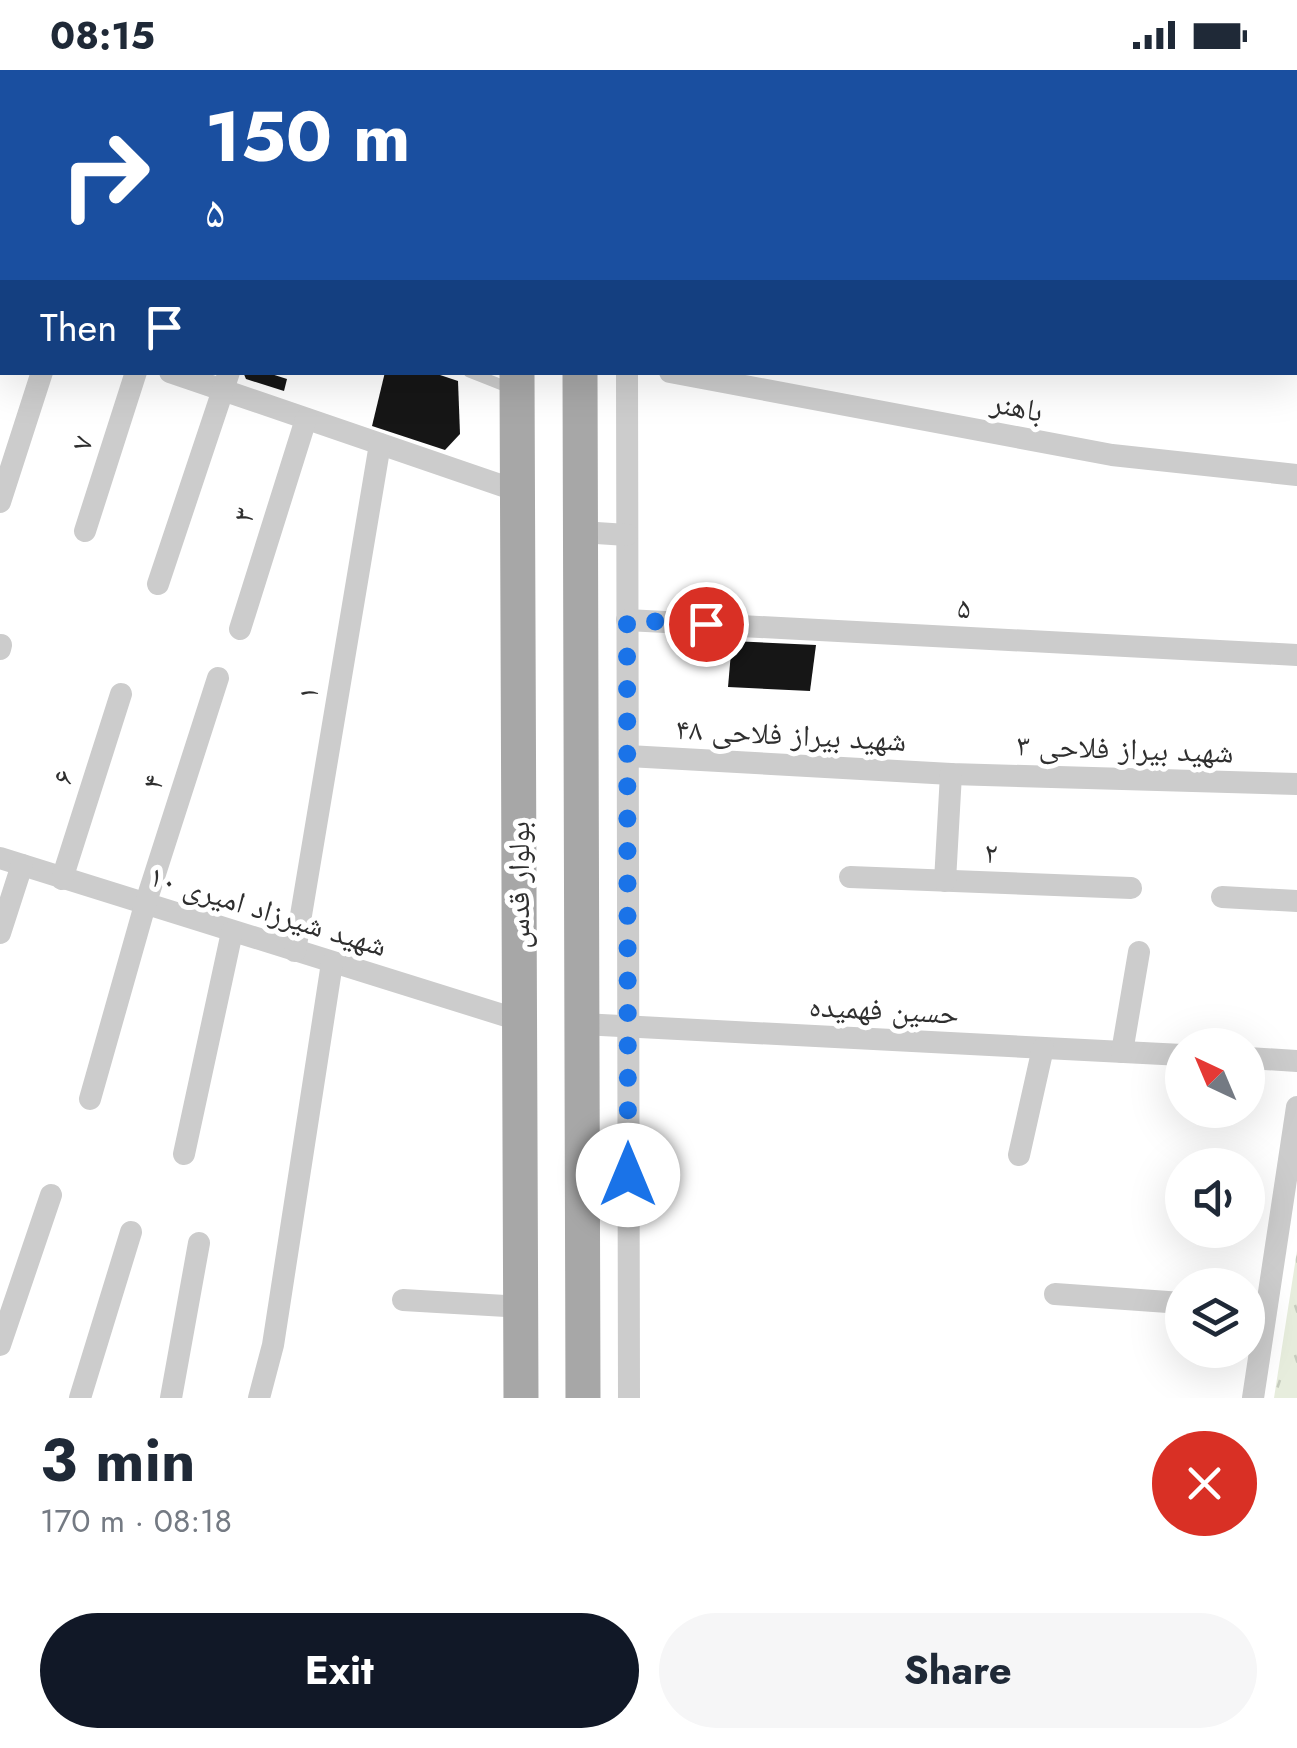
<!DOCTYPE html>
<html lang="en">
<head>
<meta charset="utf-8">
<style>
  body { margin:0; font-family:Jost,"Noto Naskh Arabic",sans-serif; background:#f6f6f7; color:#1f2937; height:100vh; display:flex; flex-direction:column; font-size:38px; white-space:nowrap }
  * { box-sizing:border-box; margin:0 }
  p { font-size:32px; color:#747a83 }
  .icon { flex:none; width:55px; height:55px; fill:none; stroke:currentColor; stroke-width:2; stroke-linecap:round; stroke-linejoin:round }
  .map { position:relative; height:1328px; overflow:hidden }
  .details { display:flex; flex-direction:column; background:#fff; flex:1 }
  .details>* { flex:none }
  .top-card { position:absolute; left:0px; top:0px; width:1298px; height:305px; box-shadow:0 10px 40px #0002; background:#1a4fa0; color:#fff; overflow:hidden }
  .needle { width:65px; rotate:316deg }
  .buttons { position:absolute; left:1165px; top:958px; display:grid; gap:20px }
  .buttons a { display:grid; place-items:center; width:100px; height:100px; border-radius:50%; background:#fff; box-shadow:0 10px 40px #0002; font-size:50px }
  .pin { position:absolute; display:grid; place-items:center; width:85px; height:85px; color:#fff; margin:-42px; border:5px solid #fff; border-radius:50%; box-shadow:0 2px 10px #0007 }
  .me { position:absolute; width:110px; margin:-55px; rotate:0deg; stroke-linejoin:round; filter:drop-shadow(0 0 8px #0008) }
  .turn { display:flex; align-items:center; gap:35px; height:210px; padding:0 40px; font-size:45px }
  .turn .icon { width:130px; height:130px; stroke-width:2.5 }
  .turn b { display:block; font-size:70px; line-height:85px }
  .then { display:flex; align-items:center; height:95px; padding:0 40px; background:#0003; gap:20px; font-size:38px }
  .round { display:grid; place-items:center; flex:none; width:105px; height:105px; border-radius:52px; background:#f6f6f7 }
  .summary { display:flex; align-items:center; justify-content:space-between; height:170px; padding:0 40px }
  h1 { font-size:60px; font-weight:700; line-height:75px }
  .action { display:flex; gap:20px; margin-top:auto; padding:20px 40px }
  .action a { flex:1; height:115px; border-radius:60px; background:#111827; color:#fff; font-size:40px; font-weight:700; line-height:115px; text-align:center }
  .action a+a { background:#f6f6f7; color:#1f2937 }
  .status { display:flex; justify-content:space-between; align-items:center; height:70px; padding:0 50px; background:#fff; direction:ltr }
  .status svg { height:28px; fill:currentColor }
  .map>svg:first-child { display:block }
  .grass { fill:url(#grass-tufts) }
  .building { fill:#161616 }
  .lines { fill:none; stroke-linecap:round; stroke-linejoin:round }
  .lane { stroke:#ccc; stroke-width:11 }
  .street { stroke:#ccc; stroke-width:22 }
  .primary { stroke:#a7a7a7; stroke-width:35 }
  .route { stroke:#1a73e8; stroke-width:18; stroke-dasharray:0 32.4 }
  .labels { text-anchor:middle; stroke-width:10; stroke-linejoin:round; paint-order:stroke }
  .street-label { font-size:30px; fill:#2f2f2f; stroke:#fff }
</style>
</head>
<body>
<div class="status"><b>08:15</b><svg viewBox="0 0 49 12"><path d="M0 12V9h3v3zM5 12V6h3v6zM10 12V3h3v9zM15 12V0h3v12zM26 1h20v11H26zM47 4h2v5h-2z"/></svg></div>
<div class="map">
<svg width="1297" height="1328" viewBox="0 0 1297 1328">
  <defs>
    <pattern id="grass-tufts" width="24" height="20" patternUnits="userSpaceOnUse" patternTransform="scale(2.5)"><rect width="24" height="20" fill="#e7eddd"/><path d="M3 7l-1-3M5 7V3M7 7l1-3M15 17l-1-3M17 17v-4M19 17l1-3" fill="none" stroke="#c6ccbe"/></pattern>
  </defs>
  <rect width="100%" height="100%" fill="#fff"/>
  <path class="grass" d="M 1297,1181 L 1297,1328 L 1274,1328 Z"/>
  <g class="building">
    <path d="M 243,302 L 265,302 L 287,309 L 284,321 L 246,309 Z"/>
    <path d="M 385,302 L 431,302 L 458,311 L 460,364 L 445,380 L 372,356 Z"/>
    <path d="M 732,571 L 816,575 L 810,621 L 728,617 Z"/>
  </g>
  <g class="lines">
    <path class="lane" d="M 469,302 L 512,319"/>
    <g class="street">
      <path d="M 627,0 L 627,2"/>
      <path d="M 1016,0 L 1031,2"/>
      <path d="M 1295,46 L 1297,47"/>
      <path d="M 1295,228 L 1297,228"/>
      <path d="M 0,244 L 2,245"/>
      <path d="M 170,302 L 518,421"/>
      <path d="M 627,302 L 629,1328"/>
      <path d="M 670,302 L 1112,385 L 1297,405"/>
      <path d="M 0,432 L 42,302"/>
      <path d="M 85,461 L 136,302"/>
      <path d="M 581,462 L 627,465"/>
      <path d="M 158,514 L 229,302"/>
      <path d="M 627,550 L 1297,585"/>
      <path d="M 240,559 L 306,349"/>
      <path d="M 0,579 L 1,575"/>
      <path d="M 628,686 L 951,704 L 1297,714"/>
      <path d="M 0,788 L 519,950"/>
      <path d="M 850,807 L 1131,818"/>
      <path d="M 62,809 L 121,624"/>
      <path d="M 945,811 L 951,704"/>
      <path d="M 1222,827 L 1297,831"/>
      <path d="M 0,863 L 22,795"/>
      <path d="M 295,881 L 380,374"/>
      <path d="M 582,954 L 1182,985"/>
      <path d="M 1122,982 L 1139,882"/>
      <path d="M 1248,988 L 1297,991"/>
      <path d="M 90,1029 L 145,835 L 218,608"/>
      <path d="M 184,1084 L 232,862"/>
      <path d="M 1019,1085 L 1043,978"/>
      <path d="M 1055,1224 L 1182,1233"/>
      <path d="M 403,1230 L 522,1237"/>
      <path d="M 0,1275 L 51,1125"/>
      <path d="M 80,1328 L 131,1162"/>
      <path d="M 171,1328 L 199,1173"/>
      <path d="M 259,1328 L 273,1275 L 332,893"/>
      <path d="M 1253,1328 L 1297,1037"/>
    </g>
    <g class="primary">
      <path d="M 517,0 L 517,2"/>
      <path d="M 580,0 L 580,2"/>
      <path d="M 517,302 L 521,1328"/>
      <path d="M 580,302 L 583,1328"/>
    </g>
  </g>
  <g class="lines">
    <path class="route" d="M 628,1105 L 627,550 L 706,554"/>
  </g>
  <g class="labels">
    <g class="street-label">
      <text transform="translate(1017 337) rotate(11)" y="10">باهنر</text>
      <text transform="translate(82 373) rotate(-72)" y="10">۷</text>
      <text transform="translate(244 445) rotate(-73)" y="10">۳</text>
      <text transform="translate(964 538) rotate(3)" y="10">۵</text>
      <text transform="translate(308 623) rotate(-80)" y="10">۱</text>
      <text transform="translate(791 665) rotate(3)" y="10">شهید بیراز فلاحی ۴۸</text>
      <text transform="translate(1125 679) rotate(2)" y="10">شهید بیراز فلاحی ۳</text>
      <text transform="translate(63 707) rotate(-72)" y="10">۶</text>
      <text transform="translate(153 712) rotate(-72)" y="10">۴</text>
      <text transform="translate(991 783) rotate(2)" y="10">۲</text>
      <text transform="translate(519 815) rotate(-90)" y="10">بولوار قدس</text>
      <text transform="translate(268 841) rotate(17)" y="10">شهید شیرزاد امیری ۱۰</text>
      <text transform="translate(884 940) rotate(3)" y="10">حسین فهمیده</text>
    </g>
  </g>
</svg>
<div class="buttons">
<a><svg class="needle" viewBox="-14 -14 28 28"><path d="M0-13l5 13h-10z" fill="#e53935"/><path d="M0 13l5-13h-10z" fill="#747a83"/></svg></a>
<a><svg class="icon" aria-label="sound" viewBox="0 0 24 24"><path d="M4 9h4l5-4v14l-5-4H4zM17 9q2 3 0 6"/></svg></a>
<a><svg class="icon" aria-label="layers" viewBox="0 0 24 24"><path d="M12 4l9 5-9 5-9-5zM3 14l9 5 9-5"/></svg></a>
</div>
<div class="pin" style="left:706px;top:554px;background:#d93025"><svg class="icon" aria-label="arrive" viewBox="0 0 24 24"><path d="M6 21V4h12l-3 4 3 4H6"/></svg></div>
<svg class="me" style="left:628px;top:1105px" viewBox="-20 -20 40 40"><circle r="19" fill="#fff"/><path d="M0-13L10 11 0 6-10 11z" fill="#1a73e8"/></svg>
<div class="top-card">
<div class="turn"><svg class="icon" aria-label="right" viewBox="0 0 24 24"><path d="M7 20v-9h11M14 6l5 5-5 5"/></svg><div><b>150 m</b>۵</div></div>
<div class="then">Then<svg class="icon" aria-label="arrive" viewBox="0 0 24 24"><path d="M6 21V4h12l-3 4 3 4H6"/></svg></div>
</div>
</div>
<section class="details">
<div class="summary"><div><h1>3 min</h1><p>170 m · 08:18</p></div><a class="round" style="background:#d93025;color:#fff"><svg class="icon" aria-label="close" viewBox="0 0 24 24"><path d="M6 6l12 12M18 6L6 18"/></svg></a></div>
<div class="action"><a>Exit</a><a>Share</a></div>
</section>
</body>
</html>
